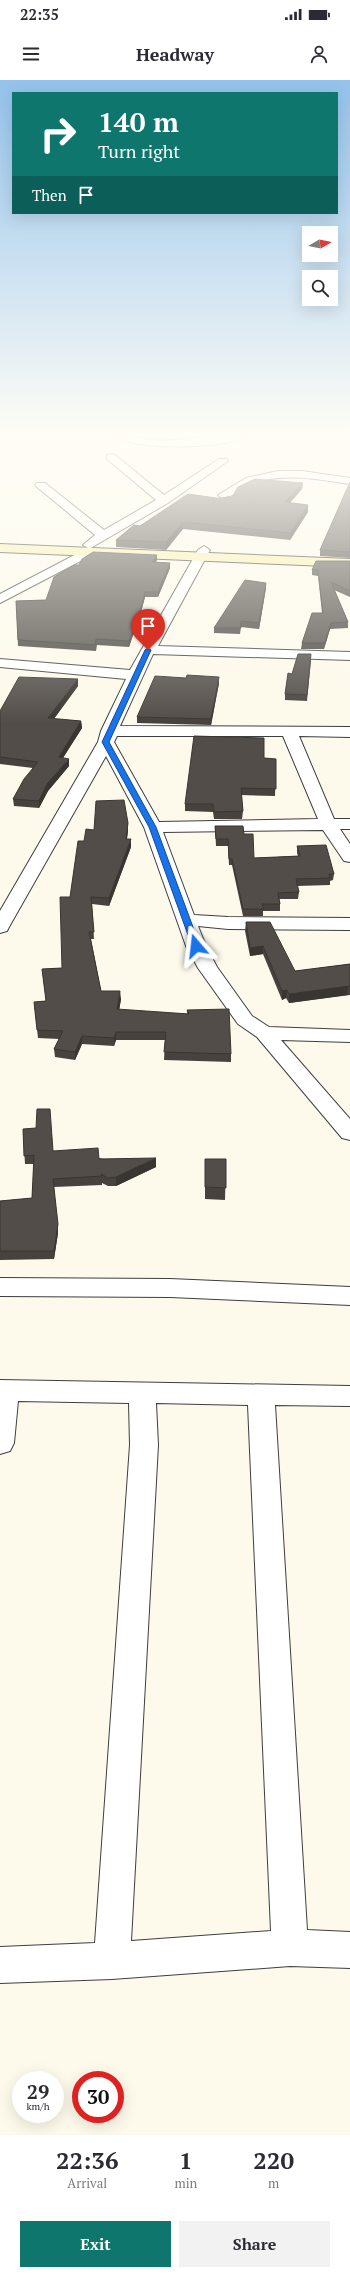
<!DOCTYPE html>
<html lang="en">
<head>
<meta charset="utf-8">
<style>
  body { margin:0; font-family:"PT Serif",serif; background:#f2f2f3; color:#2b2b33; height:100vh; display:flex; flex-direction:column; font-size:15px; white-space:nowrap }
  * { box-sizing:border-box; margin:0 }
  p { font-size:13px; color:#7c7c81 }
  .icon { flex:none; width:22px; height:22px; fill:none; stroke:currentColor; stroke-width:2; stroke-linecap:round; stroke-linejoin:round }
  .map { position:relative; height:2055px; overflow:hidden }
  .sheet { display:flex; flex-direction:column; background:#fff; flex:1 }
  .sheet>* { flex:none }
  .hud { position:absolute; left:12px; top:12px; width:326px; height:122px; border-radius:0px; box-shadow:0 4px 16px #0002; background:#0f766e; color:#fff; overflow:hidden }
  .needle { width:26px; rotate:80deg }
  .fabs { position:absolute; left:302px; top:146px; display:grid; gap:8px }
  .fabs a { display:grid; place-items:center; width:36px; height:36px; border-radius:0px; background:#fff; box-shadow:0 4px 16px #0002; font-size:20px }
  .speed { position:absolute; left:12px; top:1991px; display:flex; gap:8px; font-size:20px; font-weight:700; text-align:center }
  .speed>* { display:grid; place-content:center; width:52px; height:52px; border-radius:50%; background:#fff; box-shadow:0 4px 16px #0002; line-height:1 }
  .speed small { font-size:10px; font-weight:400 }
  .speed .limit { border:6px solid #d22; background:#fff; color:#111 }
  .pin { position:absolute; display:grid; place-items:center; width:34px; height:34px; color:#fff; margin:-41px -17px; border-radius:50% 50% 50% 0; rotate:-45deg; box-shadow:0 0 4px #0007 }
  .pin .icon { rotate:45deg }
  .me { position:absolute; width:44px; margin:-22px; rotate:343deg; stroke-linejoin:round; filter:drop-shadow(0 0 3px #0008) }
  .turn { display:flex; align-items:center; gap:14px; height:84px; padding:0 20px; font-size:18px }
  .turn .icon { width:52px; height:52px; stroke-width:2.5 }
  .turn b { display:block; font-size:28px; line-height:34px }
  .then { display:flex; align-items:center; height:38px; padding:0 20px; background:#0003; gap:8px; font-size:15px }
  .eta { display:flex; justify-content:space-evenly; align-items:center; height:68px; text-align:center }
  .eta b { font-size:24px; font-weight:600; line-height:28px }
  .button { display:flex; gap:8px; margin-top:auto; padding:8px 20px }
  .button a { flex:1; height:46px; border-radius:0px; background:#0f766e; color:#fff; font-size:16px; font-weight:600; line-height:46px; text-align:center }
  .button a+a { background:#f2f2f3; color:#2b2b33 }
  .status { display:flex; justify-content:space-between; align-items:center; height:28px; padding:0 20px; background:#fff; direction:ltr }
  .status svg { height:11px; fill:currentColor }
  header { display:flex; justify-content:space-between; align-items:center; height:52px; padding:0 20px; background:#fff; font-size:18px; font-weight:600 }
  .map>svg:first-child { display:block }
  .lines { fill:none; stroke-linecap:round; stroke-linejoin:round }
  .street-casing { stroke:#3e3e3e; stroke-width:2 }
  .secondary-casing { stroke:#2d2d2d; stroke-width:2 }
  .street { fill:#fff; fill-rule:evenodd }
  .secondary { fill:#f7f1ac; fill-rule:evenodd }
  .wall { fill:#47423e }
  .shaded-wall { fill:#393632 }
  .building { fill:#524d48; stroke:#393632 }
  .route { fill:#1a73e8; stroke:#114b97 }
</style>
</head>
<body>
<div class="status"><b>22:35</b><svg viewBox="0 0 49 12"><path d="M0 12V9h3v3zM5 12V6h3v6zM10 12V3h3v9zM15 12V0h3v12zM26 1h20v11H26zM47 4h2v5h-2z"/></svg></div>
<header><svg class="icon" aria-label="menu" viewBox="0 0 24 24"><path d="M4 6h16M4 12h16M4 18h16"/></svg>Headway<svg class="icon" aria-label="person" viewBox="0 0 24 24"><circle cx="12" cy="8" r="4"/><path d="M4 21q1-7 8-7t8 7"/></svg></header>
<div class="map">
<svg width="350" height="2055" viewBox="0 0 350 2055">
  <rect width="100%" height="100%" fill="#fdfaeb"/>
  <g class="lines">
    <defs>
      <g id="street">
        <path d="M 117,356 C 128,354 139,359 150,360 C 181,364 214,351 243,356 C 233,369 129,371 117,356 Z"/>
        <path d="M 111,374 L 115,375 L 164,415 L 219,379 L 227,379 L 228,381 L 168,423 L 89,469 L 94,472 L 92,475 L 0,523 L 0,514 L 88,468 L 83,465 L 95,455 L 37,407 L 35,405 L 37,403 L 45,403 L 104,450 L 156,420 L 107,379 L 107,375 Z"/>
        <path d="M 278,391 L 302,391 L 350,398 L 350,404 C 322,400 292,394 265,400 C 251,403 231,420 220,417 L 218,415 L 246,398 Z"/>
        <path d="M 204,466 L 210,470 L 158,566 L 350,572 L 350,580 L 153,574 L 120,646 L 350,647 L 350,657 L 299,656 L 334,739 L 350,739 L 350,749 L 340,749 L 350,764 L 350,782 L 344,781 L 323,750 L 163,752 L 194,835 L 228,837 L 350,838 L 350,850 L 228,849 L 198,846 L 206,866 L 217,887 L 252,936 L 269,947 L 350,950 L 350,962 L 281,960 L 350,1039 L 350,1060 L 342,1058 L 257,957 L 238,944 L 198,888 L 186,866 L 144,747 L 106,676 L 9,847 L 7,851 L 0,853 L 0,831 L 98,662 L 101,651 L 126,599 L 0,587 L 0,579 L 130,590 L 198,470 ZM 117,656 L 283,656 L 318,739 L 159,742 L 114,662 Z"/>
        <path d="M 0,1198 L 170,1199 L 350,1207 L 350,1225 L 170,1217 L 0,1216 Z"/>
        <path d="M 0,1300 L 350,1306 L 350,1326 L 275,1325 L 307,1850 L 350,1852 L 350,1888 L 290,1886 L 112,1899 L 0,1903 L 0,1867 L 95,1863 L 130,1365 L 129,1323 L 18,1321 L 14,1363 L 10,1371 L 0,1374 ZM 156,1323 L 248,1325 L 271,1851 L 131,1861 L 158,1365 Z"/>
      </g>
      <path id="secondary" d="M 0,464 L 350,479 L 350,487 L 0,472 Z"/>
    </defs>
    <use href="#street" class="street-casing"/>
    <use href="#secondary" class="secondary-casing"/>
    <use href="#street" class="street"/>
    <use href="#secondary" class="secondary"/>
  </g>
  <g class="wall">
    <path d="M 350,402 L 350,478 L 320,476 L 320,470 Z"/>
    <path d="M 303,403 L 302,409 L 290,423 L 308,425 L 308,432 L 290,460 L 183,449 L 166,470 L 116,467 L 116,460 L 140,446 L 223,419 Z"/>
    <path d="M 157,475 L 157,480 L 156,482 L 170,483 L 170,488 L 158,517 L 145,517 L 135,555 L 133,555 L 129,567 L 97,565 L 96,571 L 18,566 L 16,521 L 46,520 L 79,485 Z"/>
    <path d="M 350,481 L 350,517 L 334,510 L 348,542 L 348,548 L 330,549 L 324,569 L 301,569 L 302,563 L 322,533 L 318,496 L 312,495 L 312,490 Z"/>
    <path d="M 266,508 L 259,549 L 241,547 L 240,554 L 214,553 L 214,548 Z"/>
    <path d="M 311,580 L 307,621 L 285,620 L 285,614 L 292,594 Z"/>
    <path d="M 78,599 L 78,606 L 54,639 L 81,641 L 82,648 L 63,678 L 69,686 L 48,711 L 39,728 L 14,726 L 13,719 L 33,688 L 0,684 L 0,631 Z"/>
    <path d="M 219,603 L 211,645 L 137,643 L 137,637 Z"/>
    <path d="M 264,678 L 276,679 L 275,716 L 241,715 L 243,731 L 242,739 L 214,739 L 213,732 L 185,731 L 185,724 Z"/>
    <path d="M 128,743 L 128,750 L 127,759 L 131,767 L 109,826 L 92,824 L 94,859 L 91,859 L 101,911 L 121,919 L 119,930 L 187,934 L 187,930 L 231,974 L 231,982 L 164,980 L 165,960 L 116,960 L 114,966 L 82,964 L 75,980 L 55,977 L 54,969 L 59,959 L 38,958 L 34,922 L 46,921 L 42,889 L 62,888 L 70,817 L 84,761 Z"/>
    <path d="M 215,746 L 244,754 L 254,778 L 298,776 L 297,773 L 297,766 L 334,794 L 333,800 L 330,801 L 330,805 L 297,806 L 299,812 L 298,819 L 279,819 L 280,824 L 280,831 L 263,831 L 263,836 L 243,836 L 232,785 L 229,785 L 228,766 L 216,766 Z"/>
    <path d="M 246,842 L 295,891 L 350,884 L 350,915 L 289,923 L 286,918 L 282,920 L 263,874 L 250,876 L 245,851 Z"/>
    <path d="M 23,1049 L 53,1071 L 156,1087 L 116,1106 L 108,1106 L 102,1103 L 102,1105 L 54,1107 L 58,1153 L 54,1179 L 0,1180 L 0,1121 L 32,1118 L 34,1084 L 25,1084 Z"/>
    <path d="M 205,1079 L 226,1079 L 225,1120 L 205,1119 Z"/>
  </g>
  <g class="shaded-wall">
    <path d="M 303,403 L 302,409 L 284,429 L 285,422 Z"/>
    <path d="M 308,425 L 308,432 L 290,460 L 290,453 Z"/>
    <path d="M 183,442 L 183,449 L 166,470 L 166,462 Z"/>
    <path d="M 157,475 L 157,480 L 152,487 L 152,482 Z"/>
    <path d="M 170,483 L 170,488 L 158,517 L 158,512 Z"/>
    <path d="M 266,503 L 266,508 L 259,549 L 259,543 Z"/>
    <path d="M 145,512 L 145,517 L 135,555 L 135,550 Z"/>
    <path d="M 331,543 L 330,549 L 324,569 L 325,563 Z"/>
    <path d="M 133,550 L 133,555 L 129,567 L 129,561 Z"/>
    <path d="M 219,597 L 219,603 L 211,645 L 211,639 Z"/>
    <path d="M 78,599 L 78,606 L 49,645 L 48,638 Z"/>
    <path d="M 81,641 L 82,648 L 59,684 L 59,677 Z"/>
    <path d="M 69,679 L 69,686 L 48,711 L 39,728 L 39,721 L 47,704 Z"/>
    <path d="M 128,743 L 128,750 L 126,766 L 126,759 Z"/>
    <path d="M 131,759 L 131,767 L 109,826 L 109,818 Z"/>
    <path d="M 263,866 L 263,874 L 250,876 L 250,868 Z"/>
    <path d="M 348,906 L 347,915 L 289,923 L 289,914 Z"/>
    <path d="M 287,910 L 286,918 L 282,920 L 282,911 Z"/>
    <path d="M 120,911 L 121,919 L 118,937 L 117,929 Z"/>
    <path d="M 116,952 L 116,960 L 114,966 L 114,958 Z"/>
    <path d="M 82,956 L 82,964 L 75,980 L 75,972 Z"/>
    <path d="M 156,1078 L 156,1087 L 116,1106 L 116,1097 Z"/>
    <path d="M 58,1144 L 58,1153 L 54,1179 L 54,1171 Z"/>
  </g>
  <g class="building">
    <path d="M 255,399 L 303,403 L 285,422 L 308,425 L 290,453 L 183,442 L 166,462 L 116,460 L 134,445 L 140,446 L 188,414 L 223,419 L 226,417 L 232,417 L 238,407 Z"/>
    <path d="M 350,402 L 350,472 L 320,470 Z"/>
    <path d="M 93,472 L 157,475 L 152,482 L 170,483 L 158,512 L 145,512 L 135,550 L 133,550 L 129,561 L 96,559 L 95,565 L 18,560 L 16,521 L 46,520 L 54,497 L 74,485 L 79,485 L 82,479 Z"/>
    <path d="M 316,481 L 350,481 L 350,511 L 331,502 L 348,542 L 331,543 L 325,563 L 302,563 L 312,533 L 323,533 L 318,490 L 312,490 Z"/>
    <path d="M 245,500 L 266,503 L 259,543 L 241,541 L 241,548 L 214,548 Z"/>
    <path d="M 298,574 L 311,574 L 307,615 L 285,614 L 288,593 L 292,594 Z"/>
    <path d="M 187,595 L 219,597 L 211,639 L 137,637 L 155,596 L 186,598 Z"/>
    <path d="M 19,597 L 78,599 L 48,638 L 81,641 L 59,677 L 69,679 L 47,704 L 39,721 L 13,719 L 24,699 L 38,682 L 0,677 L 0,631 Z"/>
    <path d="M 194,656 L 264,658 L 264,678 L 276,679 L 276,709 L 241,708 L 243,731 L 214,732 L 213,724 L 185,724 Z"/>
    <path d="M 124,720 L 128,743 L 126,759 L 131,759 L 109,818 L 91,817 L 94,852 L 89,852 L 101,911 L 120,911 L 117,929 L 189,934 L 187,930 L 229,929 L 231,974 L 164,972 L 166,952 L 116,952 L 114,958 L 82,956 L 75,972 L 54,969 L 63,951 L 37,950 L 34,922 L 46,921 L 42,889 L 62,888 L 60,817 L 70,817 L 78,761 L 84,761 L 86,749 L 94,750 L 96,721 Z"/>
    <path d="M 215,746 L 243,746 L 244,754 L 253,754 L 254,778 L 300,776 L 297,766 L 326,765 L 334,794 L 329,794 L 330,798 L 296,799 L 299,812 L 278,813 L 280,824 L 262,824 L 264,829 L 243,829 L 232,779 L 229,779 L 228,759 L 216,759 Z"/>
    <path d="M 246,842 L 270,842 L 295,891 L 350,884 L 350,906 L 289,914 L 287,910 L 282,911 L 263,866 L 250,868 Z"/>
    <path d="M 37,1029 L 50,1029 L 53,1071 L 98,1068 L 99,1079 L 156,1078 L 116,1097 L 108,1098 L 101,1094 L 102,1096 L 53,1099 L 58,1144 L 54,1171 L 0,1171 L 0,1121 L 32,1118 L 34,1075 L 24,1076 L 23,1049 L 36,1048 Z"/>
    <path d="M 205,1079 L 226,1079 L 226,1108 L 205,1107 Z"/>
  </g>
  <linearGradient id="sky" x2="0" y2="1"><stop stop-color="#93c2eb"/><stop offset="0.55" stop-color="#fefdf6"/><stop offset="1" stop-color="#fefdf6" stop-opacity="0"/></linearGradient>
  <rect width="350" height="643" fill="url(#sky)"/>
  <path class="route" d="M 148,568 L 151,570 L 109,662 L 156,747 L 200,866 L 196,868 L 192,866 L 149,747 L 102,662 L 145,570 Z"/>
</svg>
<div class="fabs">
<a><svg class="needle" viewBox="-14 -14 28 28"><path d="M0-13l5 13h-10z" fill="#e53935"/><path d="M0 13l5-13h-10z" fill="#7c7c81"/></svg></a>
<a><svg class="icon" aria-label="search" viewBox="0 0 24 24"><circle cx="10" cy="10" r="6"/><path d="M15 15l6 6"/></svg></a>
</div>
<div class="speed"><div>29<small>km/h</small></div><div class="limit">30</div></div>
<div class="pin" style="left:148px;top:570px;background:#d93025"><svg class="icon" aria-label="arrive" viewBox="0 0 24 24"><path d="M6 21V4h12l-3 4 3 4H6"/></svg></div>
<svg class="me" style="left:196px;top:866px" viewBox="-20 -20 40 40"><path d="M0-17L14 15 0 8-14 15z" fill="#1a73e8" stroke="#fff" stroke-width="4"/></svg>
<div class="hud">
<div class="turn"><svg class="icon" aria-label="right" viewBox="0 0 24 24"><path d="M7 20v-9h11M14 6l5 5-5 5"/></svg><div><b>140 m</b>Turn right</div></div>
<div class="then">Then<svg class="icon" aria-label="arrive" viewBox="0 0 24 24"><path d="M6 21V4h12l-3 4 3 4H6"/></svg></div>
</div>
</div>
<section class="sheet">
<div class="eta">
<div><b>22:36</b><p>Arrival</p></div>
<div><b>1</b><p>min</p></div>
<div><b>220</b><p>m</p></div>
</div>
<div class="button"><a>Exit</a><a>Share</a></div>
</section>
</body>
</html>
